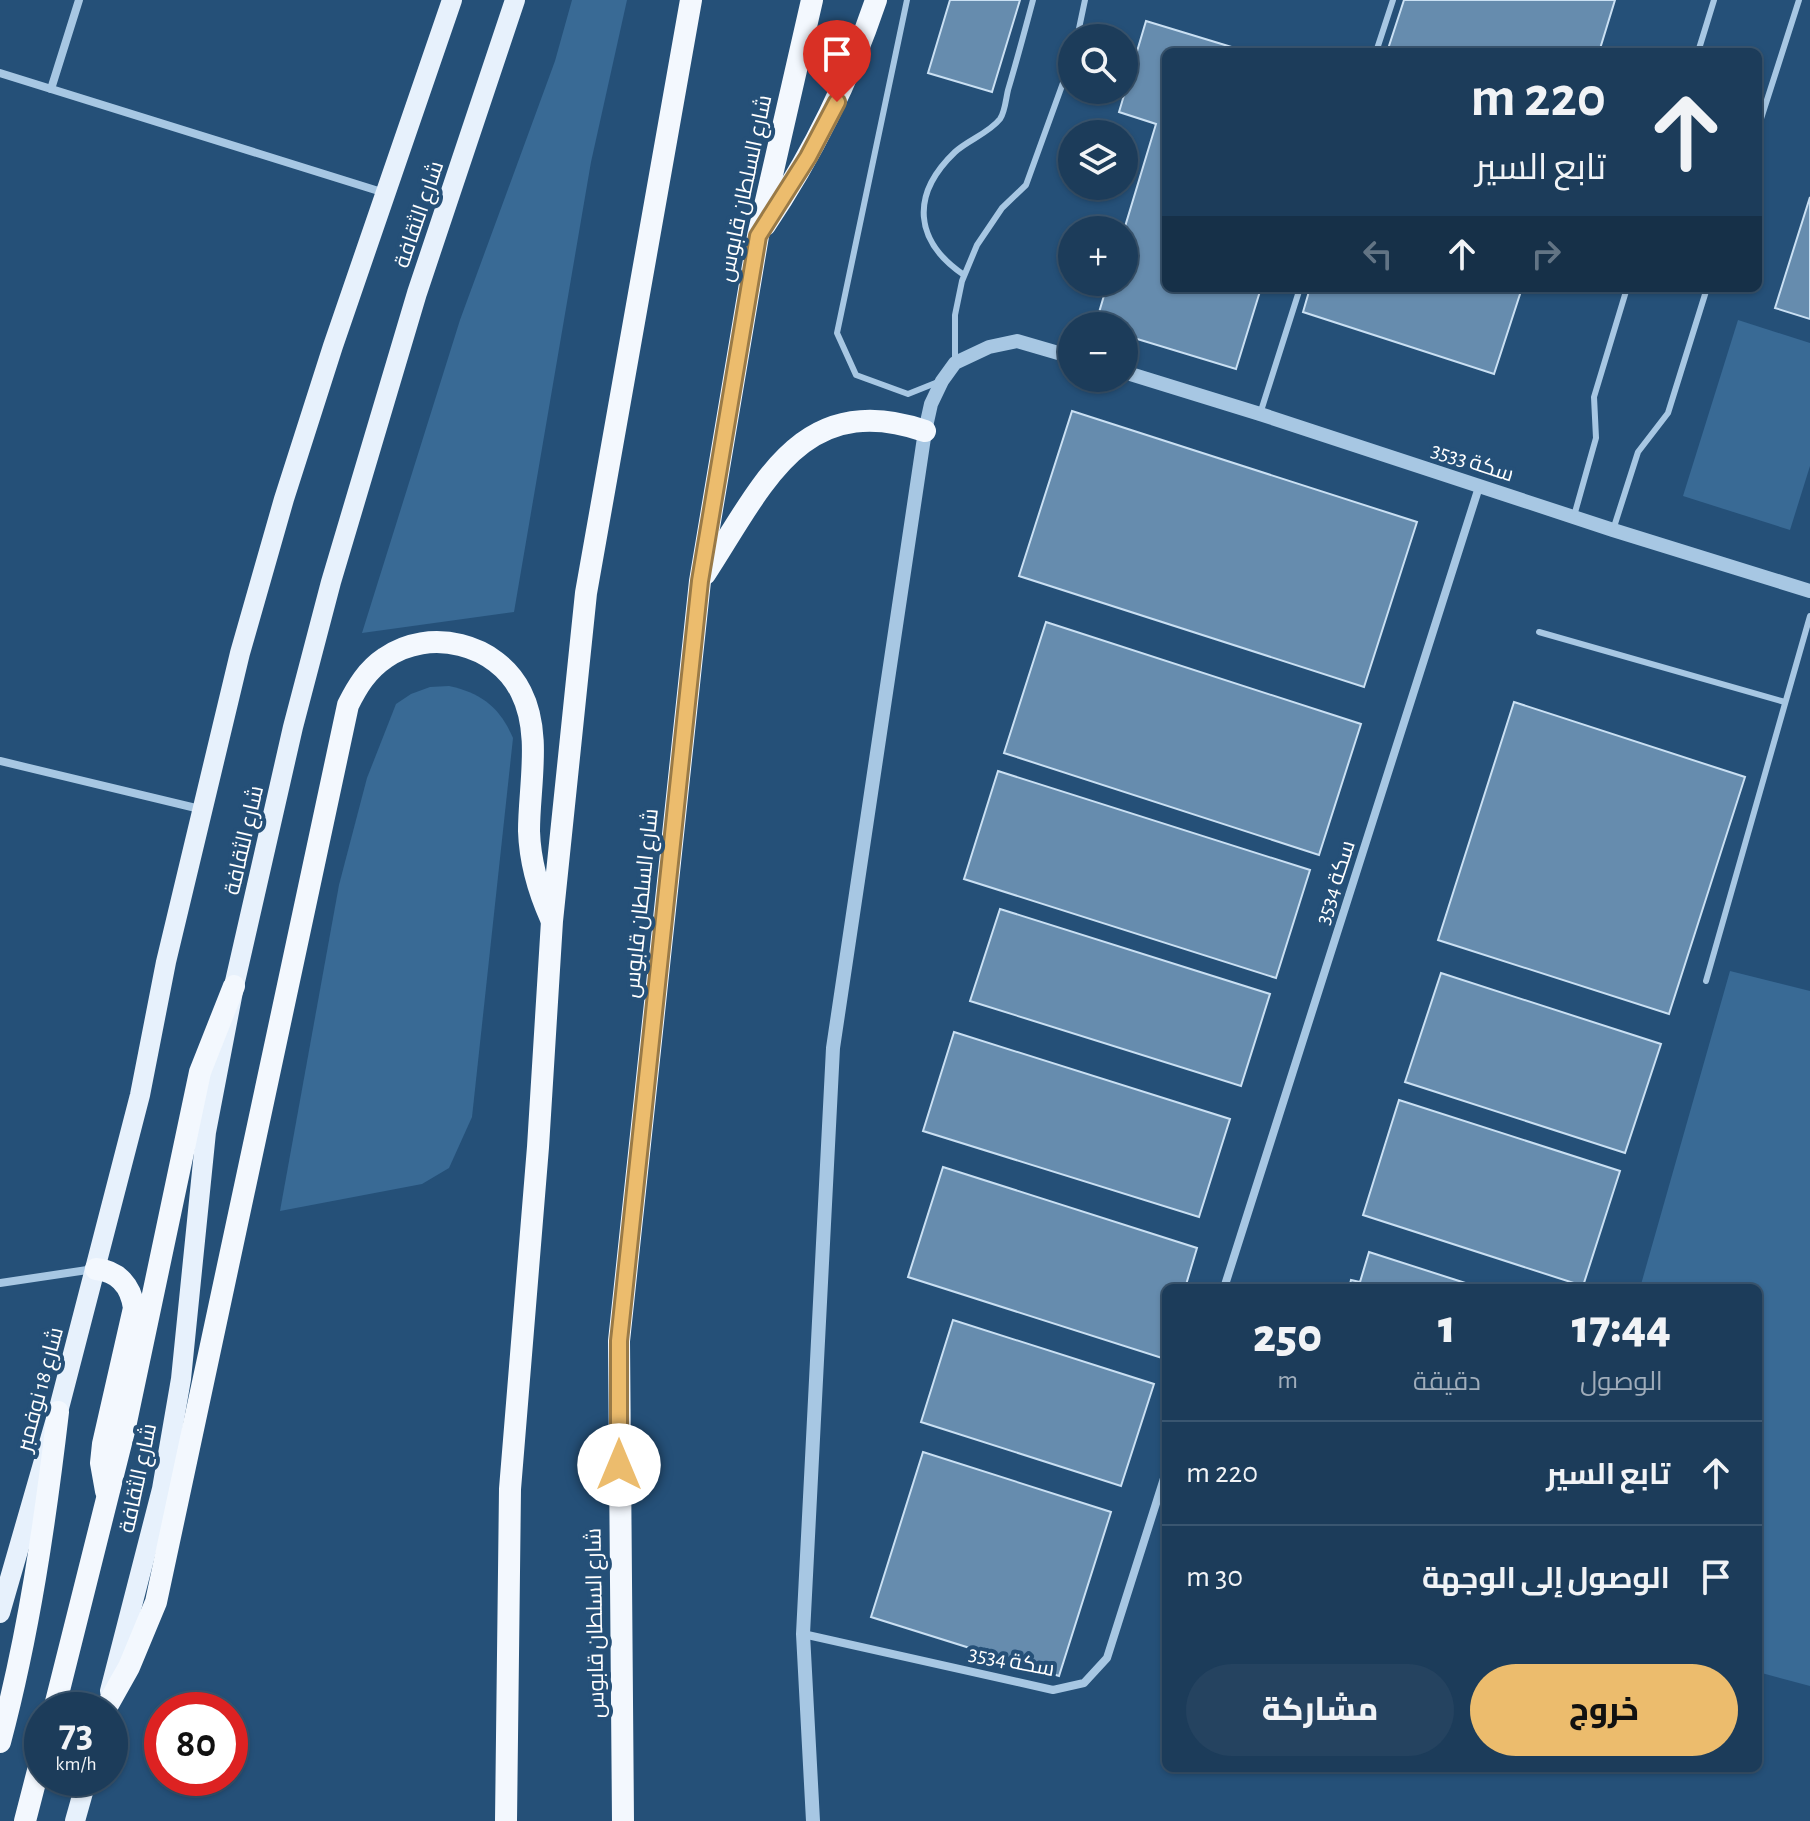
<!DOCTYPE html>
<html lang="ar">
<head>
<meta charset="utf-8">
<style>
  body { margin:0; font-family:"Alegreya Sans",Cairo,sans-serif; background:#254360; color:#f1f3f6; direction:rtl; height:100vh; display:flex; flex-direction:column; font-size:30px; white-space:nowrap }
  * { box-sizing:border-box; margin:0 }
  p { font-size:26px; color:#a0adbb }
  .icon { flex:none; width:44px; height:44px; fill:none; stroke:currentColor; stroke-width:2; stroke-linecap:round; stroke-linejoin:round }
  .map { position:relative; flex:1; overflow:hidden; direction:ltr }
  .side { position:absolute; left:1162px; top:1284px; width:600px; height:488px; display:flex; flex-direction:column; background:#1c3c5a; border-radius:12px; box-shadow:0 2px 6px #0004,0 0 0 2px #3a5670; direction:rtl }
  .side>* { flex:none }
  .top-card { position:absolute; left:1162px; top:48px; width:600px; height:244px; border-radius:12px; box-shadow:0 2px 6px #0004,0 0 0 2px #3a5670; direction:rtl; background:#1c3c5a; color:#f1f3f6; overflow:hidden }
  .fabs { position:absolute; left:1058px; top:24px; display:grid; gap:16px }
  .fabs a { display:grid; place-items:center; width:80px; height:80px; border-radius:50%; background:#1c3c5a; box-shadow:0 2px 6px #0004,0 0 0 2px #3a5670; font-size:40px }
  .speed { position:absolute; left:24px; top:1692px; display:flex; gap:16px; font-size:40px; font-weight:700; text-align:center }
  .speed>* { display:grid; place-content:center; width:104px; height:104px; border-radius:50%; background:#1c3c5a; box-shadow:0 2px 6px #0004,0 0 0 2px #3a5670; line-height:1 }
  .speed small { font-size:20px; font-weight:400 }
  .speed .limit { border:12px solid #d22; background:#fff; color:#111 }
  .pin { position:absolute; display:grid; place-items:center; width:68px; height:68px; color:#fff; margin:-82px -34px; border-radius:50% 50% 50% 0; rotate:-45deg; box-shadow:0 0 8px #0007 }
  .pin .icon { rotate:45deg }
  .me { position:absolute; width:88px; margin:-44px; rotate:0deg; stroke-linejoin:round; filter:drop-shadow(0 0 6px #0008) }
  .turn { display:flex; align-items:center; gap:28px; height:168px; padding:0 24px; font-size:36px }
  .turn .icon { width:104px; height:104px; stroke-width:2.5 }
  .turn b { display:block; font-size:56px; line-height:68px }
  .lanes { display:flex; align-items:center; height:76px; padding:0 24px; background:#0003; justify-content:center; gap:40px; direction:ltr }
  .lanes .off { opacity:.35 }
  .eta { display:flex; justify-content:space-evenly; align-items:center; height:136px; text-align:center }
  .eta b { font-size:48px; font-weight:800; line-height:56px }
  .action { display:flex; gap:16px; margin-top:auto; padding:16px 24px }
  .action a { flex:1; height:92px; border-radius:48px; background:#ecbc6d; color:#111; font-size:32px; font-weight:800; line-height:92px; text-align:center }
  .action a+a { background:#254360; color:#f1f3f6 }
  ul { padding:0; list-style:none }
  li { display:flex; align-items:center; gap:24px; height:104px; padding:0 24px; border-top:2px solid #3a5670 }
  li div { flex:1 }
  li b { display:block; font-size:30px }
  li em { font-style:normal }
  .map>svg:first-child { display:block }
  .green { fill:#396a95 }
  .building { fill:#668cae; stroke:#cae0f3; stroke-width:2 }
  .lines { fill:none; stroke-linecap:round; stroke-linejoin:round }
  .service { stroke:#a7c7e3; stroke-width:6 }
  .minor { stroke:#a7c7e3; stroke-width:8 }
  .tertiary { stroke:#a7c7e3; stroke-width:14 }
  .primary { stroke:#e7f1fc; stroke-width:20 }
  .trunk { stroke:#f3f8fe; stroke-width:22 }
  .route-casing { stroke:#997a47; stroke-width:20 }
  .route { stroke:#ecbc6d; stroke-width:14 }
  .labels { text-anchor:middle; stroke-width:8; stroke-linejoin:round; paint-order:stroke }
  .street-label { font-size:22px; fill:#fff; stroke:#255078 }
</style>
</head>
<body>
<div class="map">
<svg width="1810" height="1821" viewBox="0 0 1810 1821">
  <rect width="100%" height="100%" fill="#255078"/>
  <g class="green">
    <path d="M 572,0 L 627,0 L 591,162 L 514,612 L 362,633 L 460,320 L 555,61 Z"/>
    <path d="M 1738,320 L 1810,343 L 1810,466 L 1790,530 L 1683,496 Z"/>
    <path d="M 449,686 C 482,693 500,708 513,738 L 472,1117 L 449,1168 L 422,1184 L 280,1211 L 339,885 L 367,778 L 396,704 L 411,694 L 430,687 Z"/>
    <path d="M 1730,971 L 1810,991 L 1810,1686 L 1758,1672 L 1758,1288 L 1640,1288 Z"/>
  </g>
  <g class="building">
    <path d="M 950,0 L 1020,0 L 992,92 L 928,73 Z"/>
    <path d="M 1404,0 L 1615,0 L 1599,52 L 1387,52 Z"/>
    <path d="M 1146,21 L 1248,52 L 1166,52 L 1166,288 L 1261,288 L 1236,369 L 1124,335 L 1124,326 L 1095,326 L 1108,282 L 1124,282 L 1124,230 L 1156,124 L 1119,112 Z"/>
    <path d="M 1810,197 L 1810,319 L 1775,308 Z"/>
    <path d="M 1310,288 L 1522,288 L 1494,374 L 1303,312 Z"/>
    <path d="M 1072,411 L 1417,522 L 1364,687 L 1019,576 Z"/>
    <path d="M 1046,622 L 1361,724 L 1319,855 L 1004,753 Z"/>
    <path d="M 1514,702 L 1745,777 L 1669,1014 L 1438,940 Z"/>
    <path d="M 998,771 L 1310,870 L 1276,978 L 964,879 Z"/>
    <path d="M 1000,909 L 1270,994 L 1241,1086 L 970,1001 Z"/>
    <path d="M 1441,973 L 1661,1044 L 1625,1153 L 1405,1082 Z"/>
    <path d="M 954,1032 L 1230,1119 L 1199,1217 L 923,1131 Z"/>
    <path d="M 1399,1100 L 1620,1171 L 1583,1286 L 1363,1215 Z"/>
    <path d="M 943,1167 L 1197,1248 L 1185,1288 L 1166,1288 L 1166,1345 L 1162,1358 L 908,1277 Z"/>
    <path d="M 1369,1252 L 1481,1288 L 1349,1288 L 1351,1280 L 1360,1282 Z"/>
    <path d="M 953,1320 L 1154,1384 L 1121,1486 L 921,1422 Z"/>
    <path d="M 923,1452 L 1111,1512 L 1059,1676 L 871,1617 Z"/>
  </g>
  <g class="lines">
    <g class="service">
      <path d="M 907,0 L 837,333 L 856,375 L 908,394 L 938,382"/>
      <path d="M 1077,38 L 1085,0"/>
      <path d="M 1376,52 L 1393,0"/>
      <path d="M 1698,52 L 1714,0"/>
      <path d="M 1758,128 L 1799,0"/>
      <path d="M 964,275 C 914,241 910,195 955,152 C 968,140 989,133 1000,119 C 1005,112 1006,98 1008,90 C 1017,60 1025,30 1033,0"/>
      <path d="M 955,360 L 955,315 L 962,281 L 977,245 L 1002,208 L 1026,185 L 1072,58"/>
      <path d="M 1260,414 L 1300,288"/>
      <path d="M 1574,516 L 1596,438 L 1594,397 L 1627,288"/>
      <path d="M 1613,530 L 1638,452 L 1668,413 L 1707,288"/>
      <path d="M 1539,632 L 1785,702"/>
      <path d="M 1706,981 L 1810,616"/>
    </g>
    <g class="minor">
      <path d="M 0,73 L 385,193"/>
      <path d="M 51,89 L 79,0"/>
      <path d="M 0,761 L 200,809"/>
      <path d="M 0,1283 L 94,1269"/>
      <path d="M 1224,1288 L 1479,487"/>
      <path d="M 803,1634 L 1053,1690 L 1084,1683 L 1107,1658 L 1166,1472"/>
    </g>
    <g class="tertiary">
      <path d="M 1124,372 L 1260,414 L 1613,530 L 1810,591"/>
      <path d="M 813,1821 L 803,1634 L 833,1048 L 925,431 L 931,404 L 942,381 L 955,363 L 989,347 L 1017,341 L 1072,357"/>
    </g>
    <g class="primary">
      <path d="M 0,1613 L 58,1412 L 140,1095 L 166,962 L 240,653 L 284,499 L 333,346 L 452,0"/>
      <path d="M 110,1691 L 162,1489 L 181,1379 L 206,1132 L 234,986 L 293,727 L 331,582 L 417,293 L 515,0"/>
      <path d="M 75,1821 L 87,1778"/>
    </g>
    <g class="trunk">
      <path d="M 765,225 C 813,154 849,80 876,0"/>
      <path d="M 705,574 C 762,487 801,388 925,431"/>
      <path d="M 96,1269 C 118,1271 131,1286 134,1308 L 103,1444 L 101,1463 L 106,1491"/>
      <path d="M 106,1708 L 129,1667 L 156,1602 L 348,705 C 357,687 367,670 385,658 C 429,627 497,643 521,692 C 542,733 529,786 529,831 C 530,862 538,890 551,919"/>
      <path d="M 54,1710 L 125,1427 L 200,1072 L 234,986"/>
      <path d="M 0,1742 C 29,1633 45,1523 58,1412"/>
      <path d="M 25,1821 L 42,1755"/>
      <path d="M 506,1821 L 510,1489 L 538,1147 L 552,921 L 586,593 L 691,0"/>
      <path d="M 623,1821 L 619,1341 L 700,581 L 758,236 L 812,0"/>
    </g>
  </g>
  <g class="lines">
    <defs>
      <path id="route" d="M 619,1465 L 619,1341 L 700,581 L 758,236 L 808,157 L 837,102"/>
    </defs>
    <use href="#route" class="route-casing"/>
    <use href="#route" class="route"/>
  </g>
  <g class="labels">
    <g class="street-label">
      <text transform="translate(744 188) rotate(-78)" y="8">شارع السلطان قابوس</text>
      <text transform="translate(418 214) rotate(-71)" y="8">شارع الثقافة</text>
      <text transform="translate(1473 461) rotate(18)" y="8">سكة 3533</text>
      <text transform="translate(243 840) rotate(-77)" y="8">شارع الثقافة</text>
      <text transform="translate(1334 882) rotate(-72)" y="8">سكة 3534</text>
      <text transform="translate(640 903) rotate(-84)" y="8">شارع السلطان قابوس</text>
      <text transform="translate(39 1389) rotate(-75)" y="8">شارع 18 نوفمبر</text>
      <text transform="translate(137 1478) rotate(-78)" y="8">شارع الثقافة</text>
      <text transform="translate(594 1623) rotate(-91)" y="8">شارع السلطان قابوس</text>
      <text transform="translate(1012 1660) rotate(11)" y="8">سكة 3534</text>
    </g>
  </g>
</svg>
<div class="fabs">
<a><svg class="icon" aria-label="search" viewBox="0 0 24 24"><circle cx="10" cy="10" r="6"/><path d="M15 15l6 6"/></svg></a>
<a><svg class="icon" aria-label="layers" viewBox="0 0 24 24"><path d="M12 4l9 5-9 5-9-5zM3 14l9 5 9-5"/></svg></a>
<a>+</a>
<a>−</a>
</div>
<div class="speed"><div>73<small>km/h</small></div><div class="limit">80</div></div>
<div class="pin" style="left:837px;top:102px;background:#d93025"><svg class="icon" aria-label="arrive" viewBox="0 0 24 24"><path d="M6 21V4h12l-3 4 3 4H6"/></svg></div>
<svg class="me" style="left:619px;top:1465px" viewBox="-20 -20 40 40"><circle r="19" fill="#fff"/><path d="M0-13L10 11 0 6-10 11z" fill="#ecbc6d"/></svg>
<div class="top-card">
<div class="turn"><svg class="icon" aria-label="ahead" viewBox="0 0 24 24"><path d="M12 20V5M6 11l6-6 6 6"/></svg><div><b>220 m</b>تابع السير</div></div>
<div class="lanes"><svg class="icon off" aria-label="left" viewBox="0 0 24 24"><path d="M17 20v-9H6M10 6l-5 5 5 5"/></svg><svg class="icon" aria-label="ahead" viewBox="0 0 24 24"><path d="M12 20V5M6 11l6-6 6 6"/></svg><svg class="icon off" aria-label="right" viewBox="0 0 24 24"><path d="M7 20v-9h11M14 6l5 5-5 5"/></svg></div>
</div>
<section class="side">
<div class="eta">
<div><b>17:44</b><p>الوصول</p></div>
<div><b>1</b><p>دقيقة</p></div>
<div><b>250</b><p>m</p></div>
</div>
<ul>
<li><svg class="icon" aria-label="ahead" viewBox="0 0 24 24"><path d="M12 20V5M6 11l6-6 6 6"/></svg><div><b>تابع السير</b></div><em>220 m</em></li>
<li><svg class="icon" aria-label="arrive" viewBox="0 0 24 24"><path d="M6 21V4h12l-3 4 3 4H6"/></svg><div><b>الوصول إلى الوجهة</b></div><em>30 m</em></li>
</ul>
<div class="action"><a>خروج</a><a>مشاركة</a></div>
</section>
</div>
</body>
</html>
